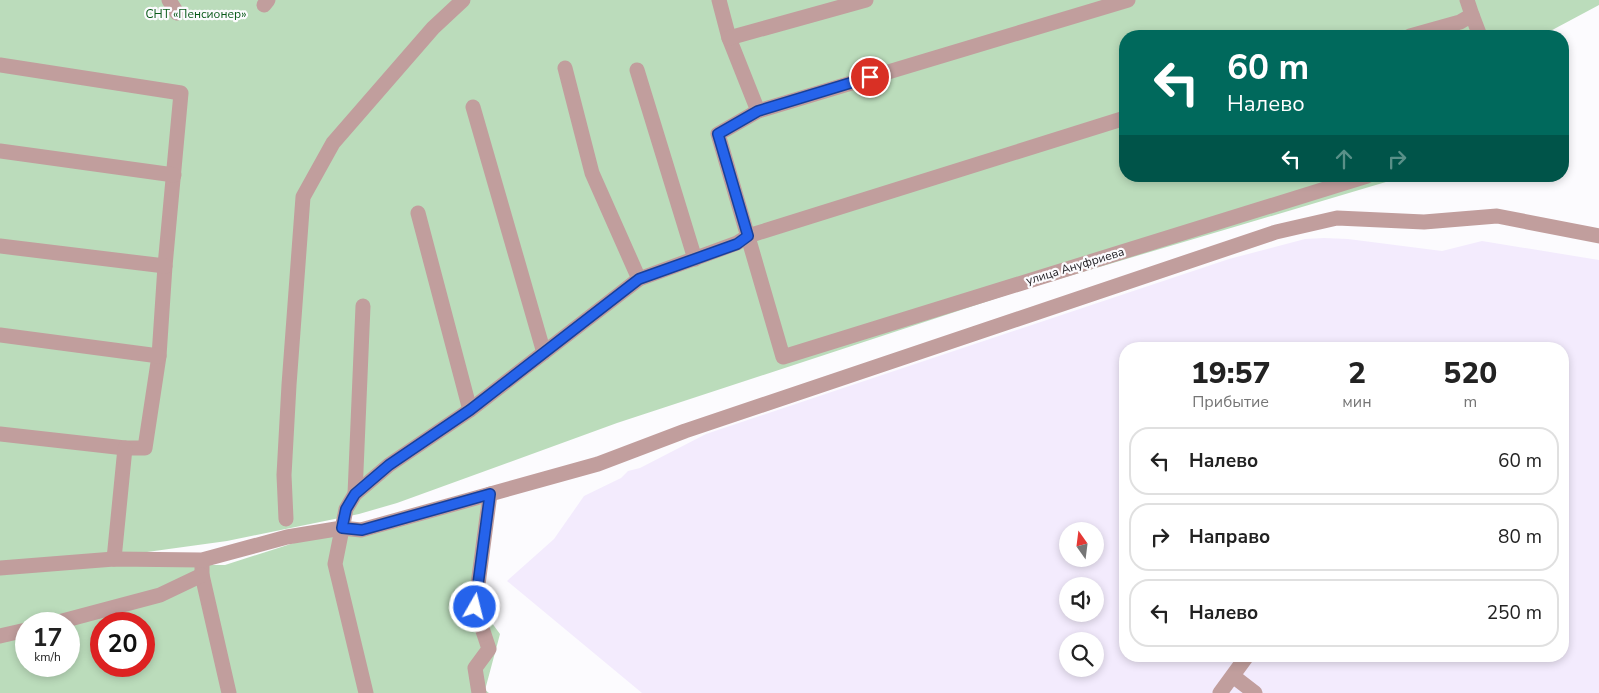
<!DOCTYPE html>
<html lang="ru">
<head>
<meta charset="utf-8">
<style>
  body { margin:0; font-family:"Nunito Sans",sans-serif; background:#f6f6f6; color:#222; height:100vh; display:flex; flex-direction:column; font-size:19px; white-space:nowrap }
  * { box-sizing:border-box; margin:0 }
  p { font-size:16px; color:#767676 }
  .icon { flex:none; width:28px; height:28px; fill:none; stroke:currentColor; stroke-width:2; stroke-linecap:round; stroke-linejoin:round }
  .map { position:relative; flex:1; overflow:hidden }
  .panel { position:absolute; left:1119px; top:342px; width:450px; height:320px; display:flex; flex-direction:column; background:#fff; border-radius:20px; box-shadow:0 2px 8px #0003 }
  .panel>* { flex:none }
  .hud { position:absolute; left:1119px; top:30px; width:450px; height:152px; border-radius:20px; box-shadow:0 2px 8px #0003; background:#00695c; color:#fff; overflow:hidden }
  .needle { width:32px; rotate:346deg }
  .controls { position:absolute; left:1059px; top:522px; display:grid; gap:10px }
  .controls a { display:grid; place-items:center; width:45px; height:45px; border-radius:50%; background:#fff; box-shadow:0 2px 8px #0003; font-size:25px }
  .speed { position:absolute; left:15px; top:612px; display:flex; gap:10px; font-size:25px; font-weight:700; text-align:center }
  .speed>* { display:grid; place-content:center; width:65px; height:65px; border-radius:50%; background:#fff; box-shadow:0 2px 8px #0003; line-height:1 }
  .speed small { font-size:12px; font-weight:400 }
  .speed .limit { border:8px solid #d22; background:#fff; color:#111 }
  .pin { position:absolute; display:grid; place-items:center; width:42px; height:42px; color:#fff; margin:-21px; border:2px solid #fff; border-radius:50%; box-shadow:0 1px 5px #0007 }
  .me { position:absolute; width:55px; margin:-28px; rotate:8deg; stroke-linejoin:round; filter:drop-shadow(0 0 4px #0008) }
  .turn { display:flex; align-items:center; gap:18px; height:105px; padding:0 25px; font-size:22px }
  .turn .icon { width:65px; height:65px; stroke-width:2.5 }
  .turn b { display:block; font-size:35px; line-height:42px }
  .lanes { display:flex; align-items:center; height:48px; padding:0 25px; background:#0003; justify-content:center; gap:25px; direction:ltr }
  .lanes .off { opacity:.35 }
  .eta { display:flex; justify-content:space-evenly; align-items:center; height:85px; text-align:center }
  .eta b { font-size:30px; font-weight:800; line-height:35px }
  ul { padding:0; list-style:none }
  li { display:flex; align-items:center; gap:15px; height:68px; margin:0 10px 8px; padding:0 15px; border:2px solid #e0e0e0; border-radius:20px }
  li div { flex:1 }
  li b { display:block; font-size:19px }
  li em { font-style:normal }
  .map>svg:first-child { display:block }
  .built { fill:#f3ebfd; fill-rule:evenodd }
  .green { fill:#bbdcbb; fill-rule:evenodd }
  .lines { fill:none; stroke-linecap:round; stroke-linejoin:round }
  .minor { stroke:#c19e9d; stroke-width:15 }
  .route-casing { stroke:#184099; stroke-width:12 }
  .route { stroke:#2563eb; stroke-width:9 }
  .labels { text-anchor:middle; stroke-width:4.5; stroke-linejoin:round; paint-order:stroke }
  .park-label { font-size:12px; fill:#085918; stroke:#fcfbfe }
  .street-label { font-size:12px; fill:#1f1d22; stroke:#fcfbfe }
</style>
</head>
<body>
<div class="map">
<svg width="1599" height="693" viewBox="0 0 1599 693">
  <rect width="100%" height="100%" fill="#fcfbfe"/>
  <path class="built" d="M 1324,238 L 1348,239 L 1442,251 L 1482,241 L 1599,260 L 1599,693 L 642,693 L 507,581 L 554,539 L 584,496 L 621,478 L 628,471 L 640,468 L 706,434 L 1229,259 L 1305,239 ZM 1125,349 L 1562,349 L 1562,656 L 1125,656 ZM 1068,531 L 1095,531 L 1095,559 L 1068,559 ZM 1068,586 L 1095,586 L 1095,614 L 1068,614 ZM 1068,641 L 1095,641 L 1095,669 L 1068,669 Z"/>
  <g class="green">
    <path d="M 0,0 L 1599,0 L 1599,5 L 1541,36 L 1125,36 L 1125,176 L 1406,176 L 1022,290 L 617,423 L 397,503 L 359,514 L 227,541 L 147,552 L 0,563 Z"/>
    <path d="M 481,504 L 478,604 L 500,634 L 485,690 L 489,693 L 0,693 L 0,575 L 114,565 L 225,565 L 319,535 ZM 26,624 L 69,624 L 69,666 L 26,666 ZM 101,624 L 144,624 L 144,666 L 101,666 Z"/>
  </g>
  <g class="lines">
    <g class="minor">
      <path d="M 169,0 L 177,13"/>
      <path d="M 719,0 L 729,38 L 758,111"/>
      <path d="M 1128,0 L 758,111 L 718,134 L 783,357 L 1367,176"/>
      <path d="M 264,5 L 268,0"/>
      <path d="M 1472,15 L 1480,36"/>
      <path d="M 1410,36 L 1460,22 L 1472,15 L 1467,0"/>
      <path d="M 729,38 L 866,0"/>
      <path d="M 0,65 L 181,93 L 165,266 L 159,356 L 145,448 L 125,448 L 0,434"/>
      <path d="M 565,68 L 592,173 L 639,279"/>
      <path d="M 637,70 L 695,259"/>
      <path d="M 473,107 L 544,353"/>
      <path d="M 0,151 L 174,175"/>
      <path d="M 418,213 L 470,410"/>
      <path d="M 0,246 L 165,266"/>
      <path d="M 0,335 L 159,356"/>
      <path d="M 355,494 L 363,306"/>
      <path d="M 286,519 L 284,475 L 289,385 L 303,197 L 333,143 L 433,28 L 463,0"/>
      <path d="M 114,559 L 125,448"/>
      <path d="M 202,566 L 202,575 L 229,693"/>
      <path d="M 0,568 L 114,559 L 202,560 L 287,537 L 342,528 L 361,530 L 598,464 L 685,431 L 1276,232 L 1337,218 L 1424,222 L 1497,216 L 1599,236"/>
      <path d="M 51,624 L 160,595 L 202,575"/>
      <path d="M 0,636 L 26,630"/>
      <path d="M 1233,676 L 1255,693"/>
      <path d="M 366,693 L 335,564 L 346,509 L 355,494 L 389,465 L 470,410 L 639,279 L 737,243 L 748,236 L 1125,118"/>
      <path d="M 479,693 L 475,668 L 489,649 L 475,607 L 490,494"/>
      <path d="M 1220,693 L 1247,656"/>
    </g>
  </g>
  <g class="lines">
    <defs>
      <path id="route" d="M 475,607 L 490,494 L 362,530 L 342,528 L 346,509 L 355,494 L 389,465 L 470,410 L 639,279 L 737,244 L 748,236 L 718,134 L 758,111 L 870,77"/>
    </defs>
    <use href="#route" class="route-casing"/>
    <use href="#route" class="route"/>
  </g>
  <g class="labels">
    <g class="park-label">
      <text x="196" y="18">СНТ «Пенсионер»</text>
    </g>
    <g class="street-label">
      <text transform="translate(1075 266) rotate(-17)" y="4">улица Ануфриева</text>
    </g>
  </g>
</svg>
<div class="controls">
<a><svg class="needle" viewBox="-14 -14 28 28"><path d="M0-13l5 13h-10z" fill="#e53935"/><path d="M0 13l5-13h-10z" fill="#767676"/></svg></a>
<a><svg class="icon" aria-label="sound" viewBox="0 0 24 24"><path d="M4 9h4l5-4v14l-5-4H4zM17 9q2 3 0 6"/></svg></a>
<a><svg class="icon" aria-label="search" viewBox="0 0 24 24"><circle cx="10" cy="10" r="6"/><path d="M15 15l6 6"/></svg></a>
</div>
<div class="speed"><div>17<small>km/h</small></div><div class="limit">20</div></div>
<div class="pin" style="left:870px;top:77px;background:#d93025"><svg class="icon" aria-label="arrive" viewBox="0 0 24 24"><path d="M6 21V4h12l-3 4 3 4H6"/></svg></div>
<svg class="me" style="left:475px;top:607px" viewBox="-20 -20 40 40"><circle r="17" fill="#2563eb" stroke="#fff" stroke-width="3"/><path d="M0-11L8 9 0 5-8 9z" fill="#fff"/></svg>
<div class="hud">
<div class="turn"><svg class="icon" aria-label="left" viewBox="0 0 24 24"><path d="M17 20v-9H6M10 6l-5 5 5 5"/></svg><div><b>60 m</b>Налево</div></div>
<div class="lanes"><svg class="icon" aria-label="left" viewBox="0 0 24 24"><path d="M17 20v-9H6M10 6l-5 5 5 5"/></svg><svg class="icon off" aria-label="ahead" viewBox="0 0 24 24"><path d="M12 20V5M6 11l6-6 6 6"/></svg><svg class="icon off" aria-label="right" viewBox="0 0 24 24"><path d="M7 20v-9h11M14 6l5 5-5 5"/></svg></div>
</div>
<section class="panel">
<div class="eta">
<div><b>19:57</b><p>Прибытие</p></div>
<div><b>2</b><p>мин</p></div>
<div><b>520</b><p>m</p></div>
</div>
<ul>
<li><svg class="icon" aria-label="left" viewBox="0 0 24 24"><path d="M17 20v-9H6M10 6l-5 5 5 5"/></svg><div><b>Налево</b></div><em>60 m</em></li>
<li><svg class="icon" aria-label="right" viewBox="0 0 24 24"><path d="M7 20v-9h11M14 6l5 5-5 5"/></svg><div><b>Направо</b></div><em>80 m</em></li>
<li><svg class="icon" aria-label="left" viewBox="0 0 24 24"><path d="M17 20v-9H6M10 6l-5 5 5 5"/></svg><div><b>Налево</b></div><em>250 m</em></li>
</ul>
</section>
</div>
</body>
</html>
